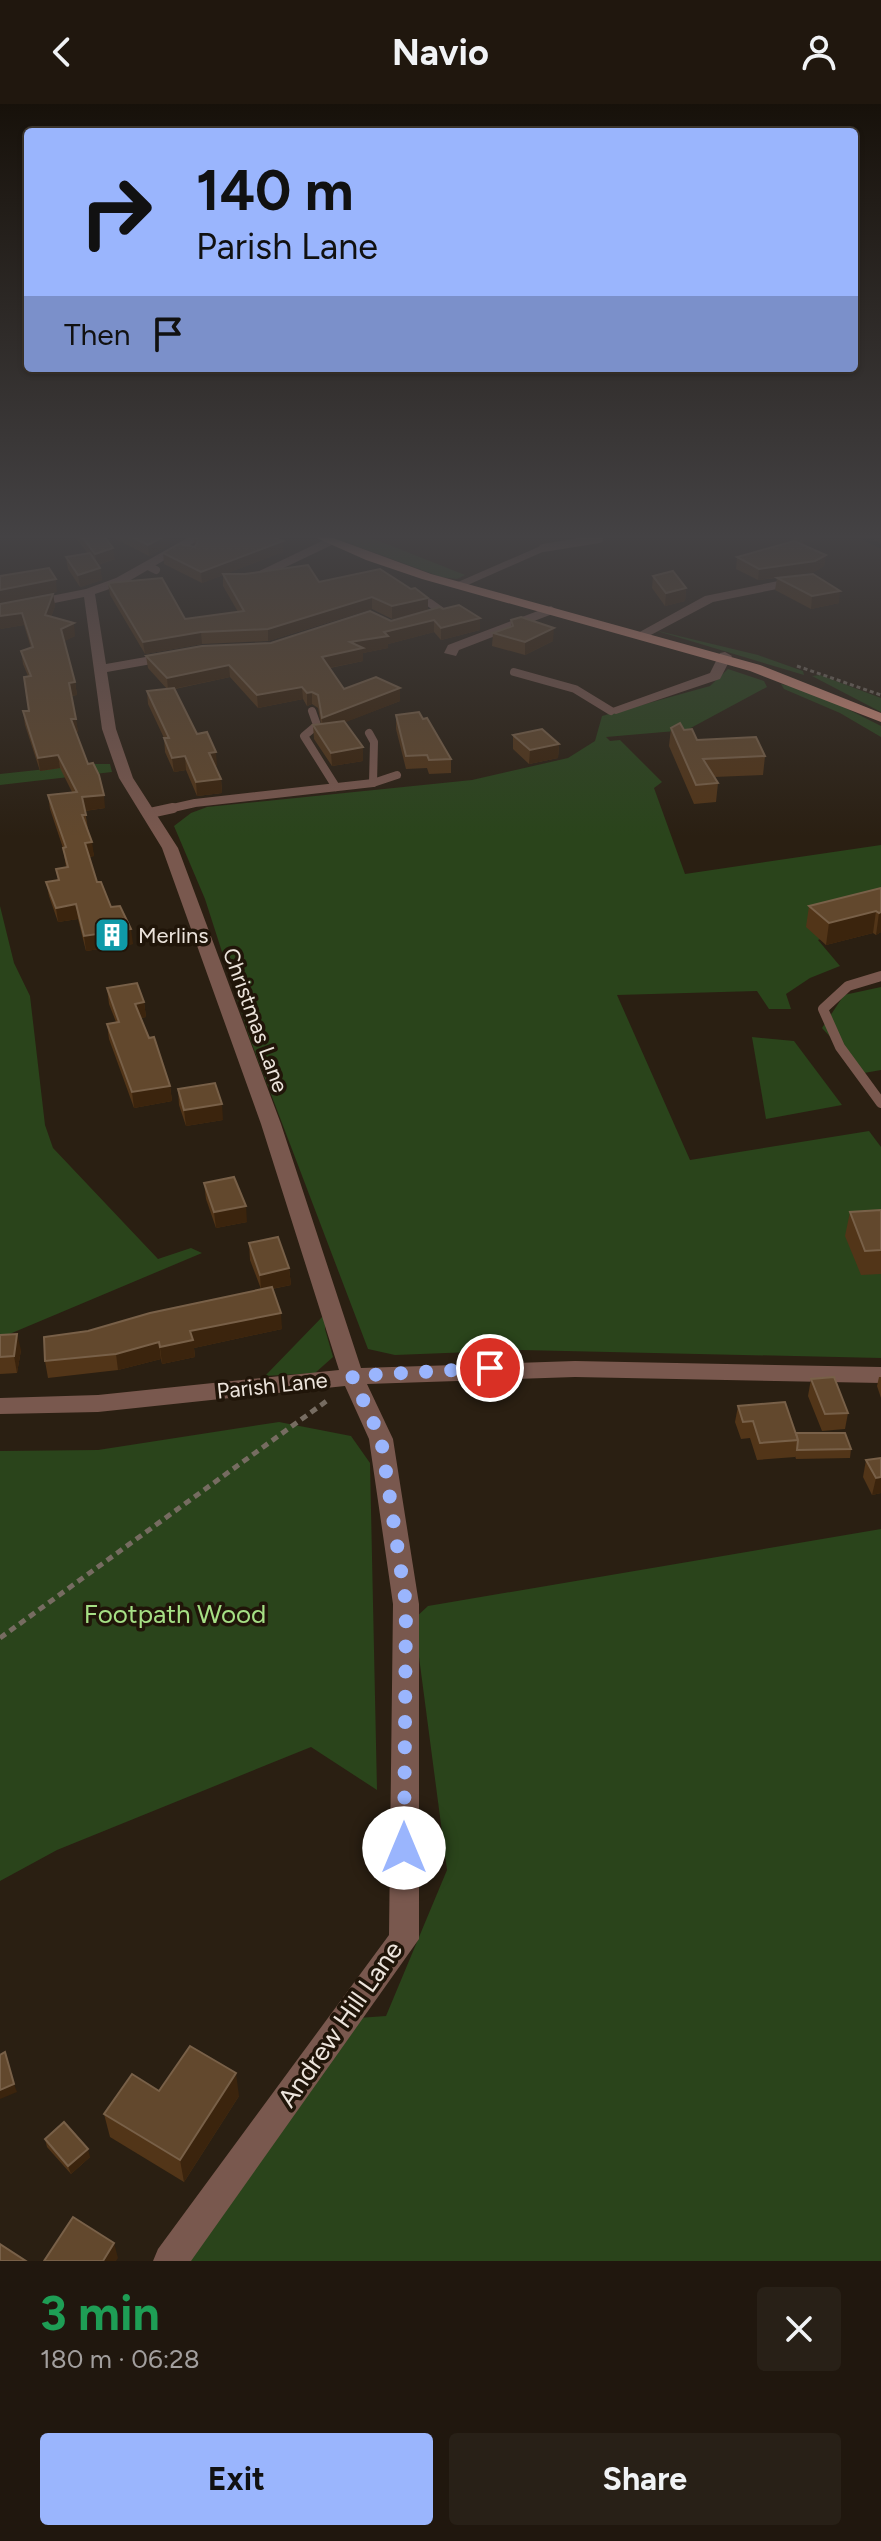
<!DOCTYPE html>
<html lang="en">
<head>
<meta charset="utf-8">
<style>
  body { margin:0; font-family:Figtree,sans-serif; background:#282017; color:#f1f3f6; height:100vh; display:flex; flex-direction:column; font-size:30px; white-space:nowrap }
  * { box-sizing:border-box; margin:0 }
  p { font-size:26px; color:#a29f9e }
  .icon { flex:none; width:44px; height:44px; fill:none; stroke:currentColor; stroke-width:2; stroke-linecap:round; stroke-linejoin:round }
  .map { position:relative; height:2157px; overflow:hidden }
  .details { display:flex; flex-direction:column; background:#20170e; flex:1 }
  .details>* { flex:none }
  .guide { position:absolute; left:24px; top:24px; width:834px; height:244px; border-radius:8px; box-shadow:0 2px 6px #0004,0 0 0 2px #3d362e; background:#9ab5fd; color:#111; overflow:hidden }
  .pin { position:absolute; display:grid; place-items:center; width:68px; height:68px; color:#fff; margin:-34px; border:4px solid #fff; border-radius:50%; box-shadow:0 2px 8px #0007 }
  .me { position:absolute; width:88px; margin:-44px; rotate:0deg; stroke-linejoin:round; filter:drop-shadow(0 0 6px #0008) }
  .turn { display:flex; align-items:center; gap:28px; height:168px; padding:0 40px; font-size:36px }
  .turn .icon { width:104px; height:104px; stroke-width:2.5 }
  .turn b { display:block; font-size:56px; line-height:68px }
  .then { display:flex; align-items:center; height:76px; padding:0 40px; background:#0003; gap:16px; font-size:30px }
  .round { display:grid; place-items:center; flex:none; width:84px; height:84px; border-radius:8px; background:#282017 }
  .overview { display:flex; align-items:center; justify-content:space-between; height:136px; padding:0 40px }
  h1 { font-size:48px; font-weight:700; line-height:60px; color:#1e9e55 }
  .action { display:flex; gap:16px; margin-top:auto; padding:16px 40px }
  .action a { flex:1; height:92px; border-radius:8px; background:#9ab5fd; color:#111; font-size:32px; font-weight:700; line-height:92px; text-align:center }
  .action a+a { background:#282017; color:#f1f3f6 }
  header { display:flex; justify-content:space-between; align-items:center; height:104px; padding:0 40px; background:#20170e; font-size:36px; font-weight:700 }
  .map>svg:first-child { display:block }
  .green { fill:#2a441b }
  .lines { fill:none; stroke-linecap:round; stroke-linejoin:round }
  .stream { stroke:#041112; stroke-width:5 }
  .path-far1 { stroke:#766c61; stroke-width:3; stroke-dasharray:4 3; stroke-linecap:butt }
  .path { stroke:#766c61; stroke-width:5; stroke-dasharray:7 5; stroke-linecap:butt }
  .lane-far1 { stroke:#79584e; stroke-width:8 }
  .lane { stroke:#79584e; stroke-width:10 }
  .street { fill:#79584e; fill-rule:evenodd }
  .primary { fill:#d28d7a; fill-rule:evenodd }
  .wall { fill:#523518 }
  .shaded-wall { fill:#3b240d }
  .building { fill:#62482d; stroke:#786048; stroke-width:2 }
  .route { stroke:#9ab5fd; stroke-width:14; stroke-dasharray:0 25.2 }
  .labels { text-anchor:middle; stroke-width:7; stroke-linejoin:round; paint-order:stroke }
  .poi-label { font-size:22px; fill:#ece4dc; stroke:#201509; text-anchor:start }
  .street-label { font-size:22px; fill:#ece4dc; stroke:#201509 }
  .near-park-label { font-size:26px; fill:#a6e085; stroke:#201509 }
  .near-street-label { font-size:26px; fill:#ece4dc; stroke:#201509 }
</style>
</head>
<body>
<header><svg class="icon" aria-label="back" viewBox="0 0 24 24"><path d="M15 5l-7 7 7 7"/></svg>Navio<svg class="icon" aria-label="person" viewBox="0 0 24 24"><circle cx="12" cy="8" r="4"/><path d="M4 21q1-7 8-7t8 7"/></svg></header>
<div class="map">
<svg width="881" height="2157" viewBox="0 0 881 2157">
  <rect width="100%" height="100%" fill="#2a1f12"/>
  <g class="green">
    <path d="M 326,431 L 364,431 L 465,471 L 457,475 L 441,473 Z"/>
    <path d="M 654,526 L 758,551 L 803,567 L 804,571 Z"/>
    <path d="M 728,565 L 764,577 L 767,583 L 687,626 L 606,633 L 610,637 L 620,636 L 662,678 L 654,684 L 685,770 L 881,741 L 881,809 L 818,836 L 840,862 L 810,874 L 786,890 L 791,905 L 769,905 L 757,887 L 617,891 L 690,1056 L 869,1027 L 881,1043 L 881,1254 L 521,1246 L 395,1251 L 368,1245 L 250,935 L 205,795 L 174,722 L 191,709 L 207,703 L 472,676 L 568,654 L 595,637 L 602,612 L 710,582 Z"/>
    <path d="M 820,571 L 881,594 L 881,608 L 812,572 Z"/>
    <path d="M 781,580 L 816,589 L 881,622 L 881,633 L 840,609 L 784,585 Z"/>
    <path d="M 93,660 L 110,660 L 112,668 L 0,681 L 0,670 Z"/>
    <path d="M 0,802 L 14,859 L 30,892 L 45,1021 L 53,1044 L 158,1155 L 191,1144 L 202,1149 L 0,1234 Z"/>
    <path d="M 881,883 L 881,966 L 864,969 L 822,924 L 844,891 Z"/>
    <path d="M 752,933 L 794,937 L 842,1001 L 766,1015 Z"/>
    <path d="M 326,1209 L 325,1225 L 333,1253 L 315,1269 L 265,1272 Z"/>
    <path d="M 279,1318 L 351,1332 L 370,1359 L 377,1686 L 311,1643 L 57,1746 L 0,1777 L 0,1347 L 98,1346 Z"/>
    <path d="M 881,1425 L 881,2157 L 187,2157 L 358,1914 L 386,1912 L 447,1766 L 414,1515 L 428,1502 Z"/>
  </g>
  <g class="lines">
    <path class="stream" d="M 859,431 L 881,442"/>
    <path class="path-far1" d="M 797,562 L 881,591"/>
    <path class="path" d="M 0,1534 L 328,1296"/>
    <g class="lane-far1">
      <path d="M 543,444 L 599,435"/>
      <path d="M 148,462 L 156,466"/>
      <path d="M 260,471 L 329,438"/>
      <path d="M 430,499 L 444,509"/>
      <path d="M 514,568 L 575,585 L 611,607"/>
      <path d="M 312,607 L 317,621 L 304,632 L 336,683"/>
      <path d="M 369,629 L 374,638 L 373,679"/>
      <path d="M 164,706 L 195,699 L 373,679 L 397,671"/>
    </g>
    <g class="lane">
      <path d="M 150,709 L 173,704"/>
      <path d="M 881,872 L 848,882 L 823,905 L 840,943 L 881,999"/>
    </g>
    <g class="street">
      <path d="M 193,431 L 207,431 L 124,480 L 95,490 L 106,560 L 174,548 L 181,552 L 174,556 L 107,568 L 116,625 L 133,674 L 178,744 L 281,1020 L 361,1264 L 575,1257 L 881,1263 L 881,1279 L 575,1273 L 367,1280 L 393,1335 L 419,1500 L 419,1835 L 191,2157 L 153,2157 L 158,2145 L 389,1831 L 393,1500 L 369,1335 L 345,1282 L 98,1308 L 0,1310 L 0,1294 L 98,1291 L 339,1266 L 261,1020 L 162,744 L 119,674 L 102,625 L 84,493 L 0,510 L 0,502 L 86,485 L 116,474 Z"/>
      <path d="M 543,441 L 547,442 L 547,446 L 461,484 L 451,481 Z"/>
      <path d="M 803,472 L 809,476 L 807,479 L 713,498 L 647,533 L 636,530 L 705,492 Z"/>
      <path d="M 551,502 L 557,506 L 555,509 L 459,546 L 456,552 L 444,549 L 448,541 Z"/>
      <path d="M 725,548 L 732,552 L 720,575 L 616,610 L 604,607 L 710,569 L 720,549 Z"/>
    </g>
    <path class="primary" d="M 310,431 L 325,431 L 431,470 L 760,561 L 881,609 L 881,618 L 750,567 L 422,475 L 366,456 Z"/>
  </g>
  <g class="wall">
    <path d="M 74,431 L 103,431 L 115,455 L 98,461 L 100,464 L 102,476 L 80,483 L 68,465 L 66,453 L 88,450 Z"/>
    <path d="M 108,431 L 169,431 L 170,441 L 149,452 Z"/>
    <path d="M 194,431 L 283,437 L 283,448 L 225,470 L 411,485 L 428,494 L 428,506 L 392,515 L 372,505 L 268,537 L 202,540 L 145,550 L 110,491 L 108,479 L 185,515 L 238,508 L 223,482 L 223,471 L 202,479 L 164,460 L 163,449 L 195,443 Z"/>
    <path d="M 784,431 L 832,431 L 803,440 Z"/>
    <path d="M 826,451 L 824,462 L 814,468 L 780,473 L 839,499 L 811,505 L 775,486 L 777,474 L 758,476 L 736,465 L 737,453 Z"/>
    <path d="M 653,472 L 686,484 L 685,497 L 665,502 L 652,484 Z"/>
    <path d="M 53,490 L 55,502 L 51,513 L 75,532 L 64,537 L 75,578 L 77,591 L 71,592 L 78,628 L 76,628 L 105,704 L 85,707 L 88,725 L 94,752 L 89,753 L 97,778 L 133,840 L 86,847 L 78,815 L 58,818 L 49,792 L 46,778 L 58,776 L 56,765 L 66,763 L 63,744 L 50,705 L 48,691 L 72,688 L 60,664 L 40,667 L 25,621 L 23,607 L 29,607 L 28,572 L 23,560 L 21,547 L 31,544 L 24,521 L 0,525 Z"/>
    <path d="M 440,503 L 480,526 L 441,536 L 434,528 L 388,540 L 388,544 L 363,549 L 363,557 L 330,564 L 344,585 L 400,597 L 345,618 L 363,643 L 363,657 L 332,662 L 314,635 L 313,621 L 321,620 L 318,604 L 312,600 L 307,602 L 303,595 L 258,604 L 230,573 L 175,585 L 197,630 L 217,662 L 215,662 L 221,675 L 222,689 L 197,692 L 186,666 L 174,668 L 165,648 L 164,634 L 148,600 L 147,587 L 167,585 L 148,564 L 146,552 L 271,539 L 391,517 Z"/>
    <path d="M 511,516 L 553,537 L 525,551 L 492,542 L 493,529 L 511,522 Z"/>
    <path d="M 396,611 L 451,655 L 451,669 L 429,670 L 427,664 L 406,665 L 396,625 Z"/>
    <path d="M 671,624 L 684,626 L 697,636 L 765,652 L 763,671 L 714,673 L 718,679 L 716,698 L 694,700 L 669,642 Z"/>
    <path d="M 513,631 L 559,640 L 558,654 L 529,660 L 513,645 Z"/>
    <path d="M 881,784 L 881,828 L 876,831 L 873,829 L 826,841 L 806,823 L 809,802 Z"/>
    <path d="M 107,884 L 144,898 L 146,913 L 141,914 L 170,982 L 172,997 L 134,1004 L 109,935 L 107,920 L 116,918 L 109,900 Z"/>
    <path d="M 178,985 L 223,1016 L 186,1022 L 179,1001 Z"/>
    <path d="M 204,1079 L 247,1118 L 216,1124 L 206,1095 Z"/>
    <path d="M 881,1106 L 881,1170 L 861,1171 L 845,1132 L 850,1108 Z"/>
    <path d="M 249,1139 L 289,1164 L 291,1181 L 272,1185 L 282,1225 L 194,1244 L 195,1253 L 162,1260 L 161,1255 L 118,1266 L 48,1274 L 45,1257 L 88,1227 L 261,1185 L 250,1156 Z"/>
    <path d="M 0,1231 L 21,1246 L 17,1269 L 0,1270 Z"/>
    <path d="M 879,1273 L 881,1273 L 881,1294 L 877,1282 Z"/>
    <path d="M 811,1275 L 848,1309 L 845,1325 L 822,1327 L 808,1292 Z"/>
    <path d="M 738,1302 L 796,1329 L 851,1345 L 850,1354 L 796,1355 L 795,1352 L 795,1353 L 757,1356 L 750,1334 L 741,1335 L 735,1318 Z"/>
    <path d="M 881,1354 L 881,1389 L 872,1391 L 863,1373 L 866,1356 Z"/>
    <path d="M 239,1992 L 184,2078 L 110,2033 L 104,2010 Z"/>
    <path d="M 45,2035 L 90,2053 L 71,2070 L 47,2043 Z"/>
  </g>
  <g class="shaded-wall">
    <path d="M 167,431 L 169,431 L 170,441 L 149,452 L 148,441 Z"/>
    <path d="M 804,431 L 832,431 L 803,440 Z"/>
    <path d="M 283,437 L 283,448 L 202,479 L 201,468 Z"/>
    <path d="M 113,444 L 115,455 L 97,461 L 95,450 Z"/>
    <path d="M 826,451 L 824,462 L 814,468 L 758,476 L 759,465 Z"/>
    <path d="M 100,464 L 102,476 L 80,483 L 78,471 Z"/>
    <path d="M 56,475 L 57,488 L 0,499 L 0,486 Z"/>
    <path d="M 686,484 L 685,497 L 665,502 L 666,489 Z"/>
    <path d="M 840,487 L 839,499 L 811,505 L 812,492 Z"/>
    <path d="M 53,490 L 55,502 L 47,523 L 45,511 Z"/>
    <path d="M 372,493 L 372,505 L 268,537 L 268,525 Z"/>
    <path d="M 428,494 L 428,506 L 392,515 L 392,502 Z"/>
    <path d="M 22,509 L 24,521 L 0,525 L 0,512 Z"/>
    <path d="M 480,514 L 480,526 L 441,536 L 441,524 Z"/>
    <path d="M 434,516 L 434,528 L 388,540 L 388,544 L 363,549 L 363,557 L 323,565 L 322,553 L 350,538 Z"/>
    <path d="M 74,519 L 75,532 L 63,538 L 61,525 Z"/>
    <path d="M 554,524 L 553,537 L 525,551 L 525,538 Z"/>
    <path d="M 201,528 L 202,540 L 145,550 L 143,538 Z"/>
    <path d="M 229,561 L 230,573 L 168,586 L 167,574 Z"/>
    <path d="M 75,578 L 77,591 L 70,592 L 69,579 Z"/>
    <path d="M 302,583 L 303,595 L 258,604 L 257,591 Z"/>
    <path d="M 400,584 L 400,597 L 323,627 L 322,614 Z"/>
    <path d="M 312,588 L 312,600 L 307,602 L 307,589 Z"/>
    <path d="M 71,615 L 76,615 L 78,628 L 73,628 Z"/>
    <path d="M 559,640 L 558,654 L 529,660 L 530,646 Z"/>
    <path d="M 363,643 L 363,657 L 332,662 L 331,649 Z"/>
    <path d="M 216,648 L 217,662 L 210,663 L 209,649 Z"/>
    <path d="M 58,651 L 60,664 L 40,667 L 38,654 Z"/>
    <path d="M 185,652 L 186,666 L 174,668 L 172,654 Z"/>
    <path d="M 221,675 L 222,689 L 197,692 L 196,678 Z"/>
    <path d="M 104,691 L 105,704 L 84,707 L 82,693 Z"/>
    <path d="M 92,738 L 94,752 L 87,753 L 85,739 Z"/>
    <path d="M 76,800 L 78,815 L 58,818 L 56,804 Z"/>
    <path d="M 876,807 L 873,829 L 826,841 L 829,819 Z"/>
    <path d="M 881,808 L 881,828 L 876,831 L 879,809 Z"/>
    <path d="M 131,825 L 133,840 L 86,847 L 84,832 Z"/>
    <path d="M 144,898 L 146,913 L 137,915 L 135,900 Z"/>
    <path d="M 170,982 L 172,997 L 134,1004 L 132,988 Z"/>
    <path d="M 222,1000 L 223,1016 L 186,1022 L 184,1006 Z"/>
    <path d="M 246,1102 L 247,1118 L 216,1124 L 214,1108 Z"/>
    <path d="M 289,1164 L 291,1181 L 261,1187 L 260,1171 Z"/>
    <path d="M 281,1209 L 282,1225 L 194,1244 L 195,1253 L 162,1260 L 160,1243 L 190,1227 Z"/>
    <path d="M 17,1230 L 21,1246 L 17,1269 L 14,1252 Z"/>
    <path d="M 159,1238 L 161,1255 L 118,1266 L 116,1250 Z"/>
    <path d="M 881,1373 L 881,1389 L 872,1391 L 876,1374 Z"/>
    <path d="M 236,1969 L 239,1992 L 184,2078 L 180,2056 Z"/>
    <path d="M 14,1980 L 17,1988 L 0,1995 L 0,1986 Z"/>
    <path d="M 88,2045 L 90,2053 L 71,2070 L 68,2062 Z"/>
    <path d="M 114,2139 L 118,2154 L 116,2157 L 103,2157 Z"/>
  </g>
  <g class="building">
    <path d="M 81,431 L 103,431 L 113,444 L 95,450 Z"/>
    <path d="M 128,431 L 167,431 L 148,441 Z"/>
    <path d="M 194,431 L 267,431 L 283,437 L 201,468 L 163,449 L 179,440 L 195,443 L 198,437 Z"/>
    <path d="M 794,437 L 826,451 L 815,457 L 759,465 L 737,453 Z"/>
    <path d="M 90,449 L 100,464 L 78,471 L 66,453 Z"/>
    <path d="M 308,461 L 319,478 L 380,465 L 411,485 L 415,484 L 428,494 L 392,502 L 372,493 L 268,525 L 201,528 L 143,538 L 108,479 L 162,474 L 185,515 L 244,507 L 223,470 L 245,470 Z"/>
    <path d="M 49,464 L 56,475 L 0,486 L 0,472 Z"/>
    <path d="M 673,467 L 686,484 L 666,489 L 653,472 Z"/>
    <path d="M 813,470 L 840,487 L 812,492 L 777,474 Z"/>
    <path d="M 53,490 L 45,511 L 74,519 L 61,525 L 75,578 L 69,579 L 76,615 L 71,615 L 88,660 L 93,659 L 99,671 L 104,691 L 82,693 L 86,711 L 82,711 L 92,738 L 85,739 L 97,778 L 101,778 L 111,803 L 120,802 L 131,825 L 84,832 L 76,800 L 56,804 L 46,778 L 59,776 L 56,765 L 68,763 L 63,744 L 66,743 L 48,691 L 77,688 L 58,651 L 38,654 L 23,607 L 29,607 L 24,573 L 31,572 L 21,547 L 33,543 L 22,509 L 0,512 L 0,500 Z"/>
    <path d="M 459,501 L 480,514 L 441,524 L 434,516 L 384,528 L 388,532 L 350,538 L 363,544 L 322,553 L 344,585 L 376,573 L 400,584 L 322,614 L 318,591 L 312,588 L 307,589 L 302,583 L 257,591 L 229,561 L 167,574 L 146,552 L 202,542 L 271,539 L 370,507 L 391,517 L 440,503 L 443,505 Z"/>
    <path d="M 521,513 L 554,524 L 525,538 L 493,529 L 513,522 L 511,516 Z"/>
    <path d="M 174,584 L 197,630 L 207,628 L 216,648 L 209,649 L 221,675 L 196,678 L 185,652 L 172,654 L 164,634 L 169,634 L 147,587 Z"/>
    <path d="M 419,608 L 423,615 L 427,614 L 451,655 L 429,656 L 427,651 L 406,652 L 396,611 Z"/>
    <path d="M 344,617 L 363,643 L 331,649 L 313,621 Z"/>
    <path d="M 680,619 L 684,626 L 692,625 L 697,636 L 756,633 L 765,652 L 703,655 L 718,679 L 696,681 L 671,624 Z"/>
    <path d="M 542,625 L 559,640 L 530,646 L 513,631 Z"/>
    <path d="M 881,784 L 881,808 L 879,809 L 876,807 L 829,819 L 809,802 Z"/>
    <path d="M 137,879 L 144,898 L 135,900 L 149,934 L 154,933 L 170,982 L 132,988 L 107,920 L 119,918 L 107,884 Z"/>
    <path d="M 215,979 L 222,1000 L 184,1006 L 178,985 Z"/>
    <path d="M 234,1073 L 246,1102 L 214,1108 L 204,1079 Z"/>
    <path d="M 881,1106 L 881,1146 L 865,1147 L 850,1108 Z"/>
    <path d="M 278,1133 L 289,1164 L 260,1171 L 249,1139 Z"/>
    <path d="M 272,1183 L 281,1209 L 190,1227 L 193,1236 L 160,1243 L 159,1238 L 116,1250 L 45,1257 L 44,1233 L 88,1227 L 150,1209 Z"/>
    <path d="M 17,1230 L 14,1252 L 0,1253 L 0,1231 Z"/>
    <path d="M 834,1273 L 848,1309 L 825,1310 L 811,1275 Z"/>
    <path d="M 785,1298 L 798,1336 L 760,1339 L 753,1317 L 743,1318 L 738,1302 Z"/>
    <path d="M 796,1329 L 845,1329 L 851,1345 L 797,1346 L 798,1336 Z"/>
    <path d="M 881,1354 L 881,1373 L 876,1374 L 866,1356 Z"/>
    <path d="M 190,1942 L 236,1969 L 180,2056 L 104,2010 L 132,1970 L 159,1987 Z"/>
    <path d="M 5,1948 L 14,1980 L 0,1986 L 0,1951 Z"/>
    <path d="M 64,2018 L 88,2045 L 68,2062 L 45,2035 Z"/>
    <path d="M 73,2113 L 114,2139 L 103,2157 L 44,2157 Z"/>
    <path d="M 0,2140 L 26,2157 L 0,2157 Z"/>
  </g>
  <linearGradient id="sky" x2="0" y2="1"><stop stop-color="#17110a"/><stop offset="0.59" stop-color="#444244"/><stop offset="1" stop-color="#444244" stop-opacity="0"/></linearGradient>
  <rect width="881" height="733" fill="url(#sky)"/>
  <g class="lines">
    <path class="route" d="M 404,1744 L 406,1500 L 381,1335 L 352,1272 L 490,1264"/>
  </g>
  <defs>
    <symbol id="building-square" viewBox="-11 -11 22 22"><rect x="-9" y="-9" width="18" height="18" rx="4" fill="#0f9aa8" stroke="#201509"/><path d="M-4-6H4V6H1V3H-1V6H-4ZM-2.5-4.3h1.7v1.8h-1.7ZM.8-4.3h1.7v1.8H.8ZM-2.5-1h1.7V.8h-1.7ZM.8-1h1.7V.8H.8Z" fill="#fff"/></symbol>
  </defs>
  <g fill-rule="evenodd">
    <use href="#building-square" x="92" y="811" width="40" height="40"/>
  </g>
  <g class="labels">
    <g class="poi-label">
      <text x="138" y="839">Merlins</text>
    </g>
    <g class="street-label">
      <text transform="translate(256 916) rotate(70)" y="8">Christmas Lane</text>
      <text transform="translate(272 1281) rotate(-6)" y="8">Parish Lane</text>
    </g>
    <g class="near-park-label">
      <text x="175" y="1519">Footpath Wood</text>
    </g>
    <g class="near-street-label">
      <text transform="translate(340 1920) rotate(-55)" y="9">Andrew Hill Lane</text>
    </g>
  </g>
</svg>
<div class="pin" style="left:490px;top:1264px;background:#d93025"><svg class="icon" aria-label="arrive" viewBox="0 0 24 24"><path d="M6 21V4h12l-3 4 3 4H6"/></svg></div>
<svg class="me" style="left:404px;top:1744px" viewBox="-20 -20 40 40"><circle r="19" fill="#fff"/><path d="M0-13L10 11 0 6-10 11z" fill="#9ab5fd"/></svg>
<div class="guide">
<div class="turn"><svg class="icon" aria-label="right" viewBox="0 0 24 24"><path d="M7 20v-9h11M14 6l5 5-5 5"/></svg><div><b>140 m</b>Parish Lane</div></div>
<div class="then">Then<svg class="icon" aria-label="arrive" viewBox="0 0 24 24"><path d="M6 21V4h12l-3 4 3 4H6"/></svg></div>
</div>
</div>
<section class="details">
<div class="overview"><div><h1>3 min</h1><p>180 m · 06:28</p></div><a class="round"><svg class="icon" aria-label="close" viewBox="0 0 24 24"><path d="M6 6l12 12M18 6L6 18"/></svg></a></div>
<div class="action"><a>Exit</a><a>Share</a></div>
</section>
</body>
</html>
